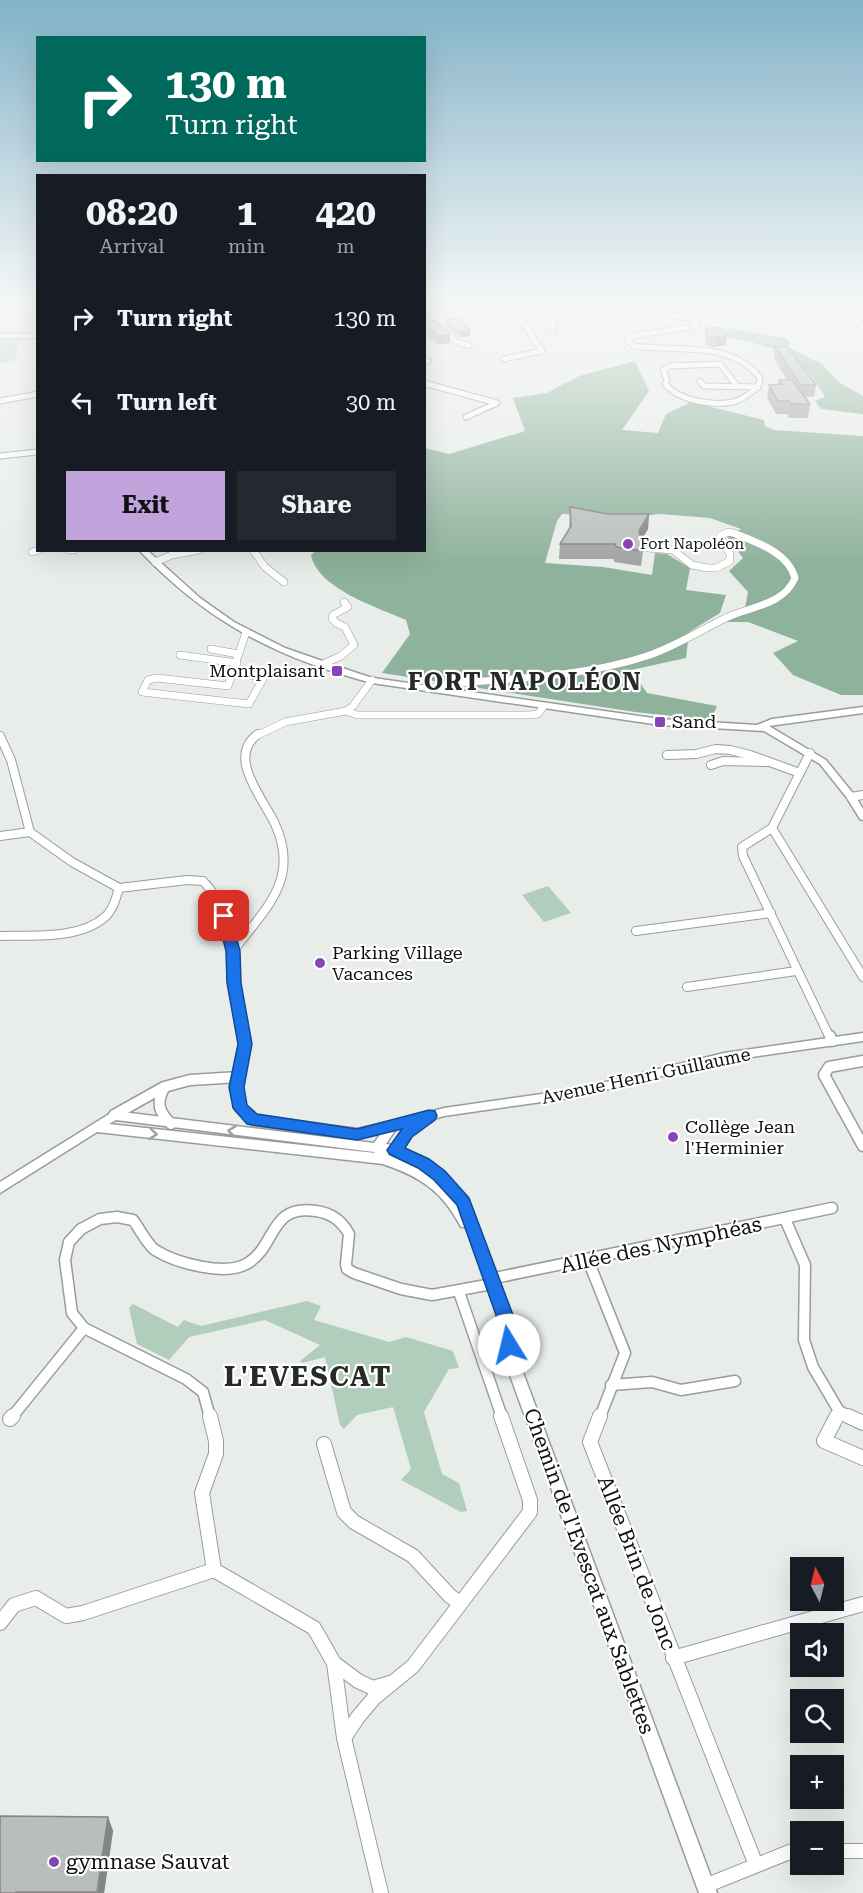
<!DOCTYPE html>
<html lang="en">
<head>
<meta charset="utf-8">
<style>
  body { margin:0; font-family:"Roboto Serif",serif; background:#242831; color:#f1f3f6; height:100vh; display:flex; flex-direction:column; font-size:22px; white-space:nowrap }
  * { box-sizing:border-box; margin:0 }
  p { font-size:20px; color:#9ea1a6 }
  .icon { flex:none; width:33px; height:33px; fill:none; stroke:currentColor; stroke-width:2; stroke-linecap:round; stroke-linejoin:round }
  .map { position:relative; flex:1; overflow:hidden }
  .sheet { position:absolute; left:36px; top:174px; width:390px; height:378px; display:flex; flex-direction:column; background:#171b24; border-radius:0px; box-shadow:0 6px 24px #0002 }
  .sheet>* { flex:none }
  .guide { position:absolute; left:36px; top:36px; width:390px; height:126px; border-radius:0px; box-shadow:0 6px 24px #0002; background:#00695c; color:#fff; overflow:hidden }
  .needle { width:39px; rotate:353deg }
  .buttons { position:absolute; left:790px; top:1557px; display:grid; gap:12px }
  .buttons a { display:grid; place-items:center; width:54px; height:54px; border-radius:0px; background:#171b24; box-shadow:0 6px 24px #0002; font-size:30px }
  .pin { position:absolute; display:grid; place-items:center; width:51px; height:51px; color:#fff; margin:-26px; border-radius:12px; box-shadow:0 3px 9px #0006 }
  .me { position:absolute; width:66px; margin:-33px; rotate:351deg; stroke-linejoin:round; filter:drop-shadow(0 0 4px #0008) }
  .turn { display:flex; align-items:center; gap:21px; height:126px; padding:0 30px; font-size:27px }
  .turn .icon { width:78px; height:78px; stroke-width:2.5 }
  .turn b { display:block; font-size:42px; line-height:51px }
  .eta { display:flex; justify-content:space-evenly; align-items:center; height:102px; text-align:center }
  .eta b { font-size:36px; font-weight:700; line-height:42px }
  .primary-button { display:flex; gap:12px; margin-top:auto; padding:12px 30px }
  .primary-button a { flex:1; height:69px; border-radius:0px; background:#c1a4db; color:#111; font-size:24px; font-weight:700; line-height:69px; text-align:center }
  .primary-button a+a { background:#242831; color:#f1f3f6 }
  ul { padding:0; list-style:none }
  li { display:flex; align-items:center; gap:18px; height:84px; padding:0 30px }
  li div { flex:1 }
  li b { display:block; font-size:22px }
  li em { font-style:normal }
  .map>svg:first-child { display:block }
  .green { fill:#b0cebb }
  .forest { fill:#8fb29c }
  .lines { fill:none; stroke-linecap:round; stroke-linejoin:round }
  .minor-far4-casing { stroke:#999d9a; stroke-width:7 }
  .minor-far3-casing { stroke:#999d9a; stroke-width:8 }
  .minor-far2-casing { stroke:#999d9a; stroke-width:10 }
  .minor-far1-casing { stroke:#999d9a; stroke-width:13 }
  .minor-casing { stroke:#999d9a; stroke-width:16 }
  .tertiary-casing { stroke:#999d9a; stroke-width:3 }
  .minor-far4 { stroke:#fff; stroke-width:5 }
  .minor-far3 { stroke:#fff; stroke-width:7 }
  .minor-far2 { stroke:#fff; stroke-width:8 }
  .minor-far1 { stroke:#fff; stroke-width:10 }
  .minor { stroke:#fff; stroke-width:14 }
  .tertiary { fill:#fff; fill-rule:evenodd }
  .wall { fill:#a0a3a1 }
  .shaded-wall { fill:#828583 }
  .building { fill:#babebb; stroke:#828583; stroke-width:1.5 }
  .oneway { stroke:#9f9f9f }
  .route { fill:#1a73e8; stroke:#114b97; stroke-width:1.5 }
  .poi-dot { fill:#8744b9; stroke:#fff; stroke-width:2 }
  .labels { text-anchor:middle; stroke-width:4.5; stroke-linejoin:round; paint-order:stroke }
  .far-poi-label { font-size:15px; fill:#0f100f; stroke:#fff; text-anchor:start }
  .poi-label { font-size:18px; fill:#0f100f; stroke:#fff; text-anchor:start }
  .street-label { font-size:18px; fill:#0f100f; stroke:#fff }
  .near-street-label { font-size:21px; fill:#0f100f; stroke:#fff }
  .near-poi-label { font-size:21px; fill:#0f100f; stroke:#fff; text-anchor:start }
  .district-label { font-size:24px; font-weight:bold; letter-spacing:1.5px; fill:#272a28; stroke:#fff }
  .near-district-label { font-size:28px; font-weight:bold; letter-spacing:1.5px; fill:#272a28; stroke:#fff }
</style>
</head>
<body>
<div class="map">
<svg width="863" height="1893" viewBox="0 0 863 1893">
  <rect width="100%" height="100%" fill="#e8edea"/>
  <g class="green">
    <path d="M 0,338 L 19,338 L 16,360 L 0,363 Z"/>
    <path d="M 548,886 L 571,913 L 544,922 L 522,895 Z"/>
    <path d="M 307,1301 L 321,1306 L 314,1320 L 389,1342 L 406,1337 L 453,1351 L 459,1368 L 449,1369 L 424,1412 L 442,1474 L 459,1483 L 467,1511 L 461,1512 L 401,1480 L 411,1469 L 393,1407 L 357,1415 L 344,1429 L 340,1425 L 325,1357 L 302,1363 L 300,1361 L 320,1345 L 265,1320 L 189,1337 L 169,1360 L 137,1344 L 129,1308 L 133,1304 L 178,1327 L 184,1320 L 201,1326 Z"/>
  </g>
  <g class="forest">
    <path d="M 728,328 L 786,338 L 790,343 L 788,347 L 822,364 L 840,383 L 863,396 L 863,414 L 821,409 L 815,401 L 825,397 C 801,351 768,345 721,336 L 716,332 Z"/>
    <path d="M 635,361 L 649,391 L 622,430 L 658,433 L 666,414 L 691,402 L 764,420 L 765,426 L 774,430 L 863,436 L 863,695 L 841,695 L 793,675 L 773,653 L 798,641 L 748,622 L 727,622 L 726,620 L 744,613 L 748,592 L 729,571 L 743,558 L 727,537 L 741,529 L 710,518 L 660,514 L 632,517 L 562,514 L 557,521 L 545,563 L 603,567 L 652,575 L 655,553 L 667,554 L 690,568 L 686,590 L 726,595 L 720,613 L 689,632 L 686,658 L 631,670 L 647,693 L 717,706 L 711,720 L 635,712 L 382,673 L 410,634 L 406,620 C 377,607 318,589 311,555 L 317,550 L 424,550 L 425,448 L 449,454 L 525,431 L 513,398 L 547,393 L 579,376 Z"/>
  </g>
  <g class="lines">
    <defs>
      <g id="minor-far4">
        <path d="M 617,303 L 626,309 L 689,318 L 698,322 L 697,325 L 690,327 L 632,336 L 627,339 L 634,346 C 677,352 731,340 760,378 L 758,387 C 750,393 743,400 733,402 C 713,406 679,401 665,384 L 667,380 L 663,370 L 670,366 L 720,364 L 737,386"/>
        <path d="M 831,303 L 832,307 L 863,326"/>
        <path d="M 0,315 L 38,310"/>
        <path d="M 424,316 L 457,342 L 469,346"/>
        <path d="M 553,331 L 555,303"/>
        <path d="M 424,359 L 428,361"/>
        <path d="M 504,359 L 542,351 L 510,303"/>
        <path d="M 700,381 L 704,386 L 758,387"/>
        <path d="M 424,383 L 497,403 L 466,417"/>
        <path d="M 0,401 L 38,394"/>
        <path d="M 0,456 L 38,452"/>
      </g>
      <g id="minor-far3">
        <path d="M 69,550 L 74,550"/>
        <path d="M 253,550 L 265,567 L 284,582"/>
        <path d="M 32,552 L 39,550"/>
        <path d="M 155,562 L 172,555 L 199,550"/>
        <path d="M 211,649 L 238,654"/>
        <path d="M 180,655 L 237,663"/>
        <path d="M 321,665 L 341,656 L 354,645 L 345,627 L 336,623 L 332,618 L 333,615 L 348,607 L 344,602"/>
        <path d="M 235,673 L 264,677 L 249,704 L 142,692 L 148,680 L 157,678 L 228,686 L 246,632"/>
        <path d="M 428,689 L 447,684 C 514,678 583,677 647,656 C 677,646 702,629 730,616 C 754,606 784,604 795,578 C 788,552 756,542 733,533 L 728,532 L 720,536 L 730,554 L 730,561 L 716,568 L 707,568 L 692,565 L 673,550 L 649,548"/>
        <path d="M 346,711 L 357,715 L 529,715 L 538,714 L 543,707"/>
        <path d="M 256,736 L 285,722 L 346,711 L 353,706 L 372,680"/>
      </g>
      <g id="minor-far2">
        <path d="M 0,736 L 11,760 L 30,832 L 72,862 L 119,888 L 187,880 L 203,881 C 230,908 231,947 234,982 C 236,1001 241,1019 244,1038"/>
        <path d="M 810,753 L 772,828 L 863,977"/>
        <path d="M 667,755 L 696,754 L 716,749 L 730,750 L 750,755 L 800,773"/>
        <path d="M 711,765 L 723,761 L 766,762"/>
        <path d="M 851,797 L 863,795"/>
        <path d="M 772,828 L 742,847 L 743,856 L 830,1038"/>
        <path d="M 0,836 L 30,832"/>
        <path d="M 636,931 L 771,913"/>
        <path d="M 0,936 C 32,935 79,940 105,917 C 113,910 116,898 119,888"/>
        <path d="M 233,951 C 250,928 280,899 283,869 C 285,854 281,837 275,824 C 263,798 226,757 258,734"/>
        <path d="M 687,987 L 796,971"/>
      </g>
      <g id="minor-far1">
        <path d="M 244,1036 L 245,1044 L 236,1087 L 240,1108 L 253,1120 L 357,1134 L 392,1126"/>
        <path d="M 830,1036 L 832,1041"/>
        <path d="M 863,1061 L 829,1067 L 824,1075 L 863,1146"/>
        <path d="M 164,1088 C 156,1103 159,1112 171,1124"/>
        <path d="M 114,1115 L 164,1087 L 190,1080 L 239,1077"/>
        <path d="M 785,1219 L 805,1265 L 804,1340 L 813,1367 L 839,1411"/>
        <path d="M 588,1260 L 625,1353 L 600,1417"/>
        <path d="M 490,1279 L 832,1208"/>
        <path d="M 459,1292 L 502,1417"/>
        <path d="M 611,1385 L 652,1382 L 681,1390 L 735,1381"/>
        <path d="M 839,1411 L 851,1417"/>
        <path d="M 12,1417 L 84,1328"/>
        <path d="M 210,1417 L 203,1392 L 186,1379 L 84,1328 L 72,1313 L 65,1260 L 69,1242 L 81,1229 L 100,1219 L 117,1217 L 133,1220 C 140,1229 146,1243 155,1250 C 176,1263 226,1277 248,1263 C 277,1245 269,1204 316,1211 C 331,1213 342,1221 349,1234 L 346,1264 L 347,1269 L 354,1273 L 401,1289 L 432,1295 L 492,1284"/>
        <path d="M 836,1417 L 839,1411"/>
      </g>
      <g id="minor">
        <path d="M 210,1416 L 216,1441 L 216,1454 L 202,1493 L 214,1570 L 314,1628 L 334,1663 L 358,1681 L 373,1688 L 390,1683"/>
        <path d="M 600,1416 L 590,1442 L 756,1865"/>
        <path d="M 837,1416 L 824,1441 L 863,1458"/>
        <path d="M 848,1416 L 863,1423"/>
        <path d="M 10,1419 L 13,1416"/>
        <path d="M 324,1444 L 344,1512 L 354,1522 L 413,1556 L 450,1596 L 460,1603"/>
        <path d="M 0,1623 L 14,1605 L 36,1598 L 66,1616 L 83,1613 L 214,1570"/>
        <path d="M 673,1658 L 863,1604"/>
        <path d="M 334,1663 L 344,1738 L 381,1893"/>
        <path d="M 344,1738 L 358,1717 L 374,1698 L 413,1666 L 530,1512 L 530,1500 L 501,1416"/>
        <path d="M 834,1851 L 863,1851"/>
        <path d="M 705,1886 L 792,1851 L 801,1851"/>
      </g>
      <g id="tertiary">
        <path d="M 470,303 L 487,303 L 424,312 L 424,308 Z"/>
        <path d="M 770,303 L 779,303 L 816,312 L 837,312 L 846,303 L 852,303 L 839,316 L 816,316 Z"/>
        <path d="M 809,303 L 838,303 L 835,305 L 812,305 Z"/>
        <rect x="0" y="334" width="38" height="4"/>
        <path d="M 139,550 L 147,550 L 200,598 L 234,622 L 285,648 L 357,673 L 373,678 L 660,719 L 757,725 L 772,719 L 863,707 L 863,713 L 769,726 L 826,760 L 856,797 L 863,809 L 863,820 L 860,819 L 847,798 L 820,764 L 764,731 L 660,725 L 372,683 C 277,658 207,622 139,550 Z"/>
        <path d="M 863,1033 L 863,1041 L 724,1061 L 577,1097 L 444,1116 L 430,1120 L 411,1136 L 403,1148 L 428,1160 L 444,1172 L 468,1199 L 511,1315 L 518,1359 L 717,1893 L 699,1893 L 504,1359 L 497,1315 L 467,1227 L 461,1227 C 442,1191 421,1177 383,1164 L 97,1132 L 0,1193 L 0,1182 L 114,1111 L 374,1143 L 388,1123 L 444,1108 L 577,1089 L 724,1053 ZM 116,1120 L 374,1152 L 375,1153 L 109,1124 ZM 408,1125 L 403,1130 L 392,1145 L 386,1144 L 396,1129 ZM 388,1155 C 402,1155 417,1165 429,1173 Z"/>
      </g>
    </defs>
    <use href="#minor-far4" class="minor-far4-casing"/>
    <use href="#minor-far3" class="minor-far3-casing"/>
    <use href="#minor-far2" class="minor-far2-casing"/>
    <use href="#minor-far1" class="minor-far1-casing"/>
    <use href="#minor" class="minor-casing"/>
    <use href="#tertiary" class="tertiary-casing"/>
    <use href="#minor-far4" class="minor-far4"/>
    <use href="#minor-far3" class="minor-far3"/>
    <use href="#minor-far2" class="minor-far2"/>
    <use href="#minor-far1" class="minor-far1"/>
    <use href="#minor" class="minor"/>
    <use href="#tertiary" class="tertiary"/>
  </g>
  <g class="wall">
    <path d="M 424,313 L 450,343 L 438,344 L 424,333 Z"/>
    <path d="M 445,320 L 470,336 L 459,337 L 445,326 Z"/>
    <path d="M 707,328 L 726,345 L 713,347 L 705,345 Z"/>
    <path d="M 775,346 L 816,385 L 814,397 L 805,397 L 810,404 L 808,418 L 789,418 L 787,414 L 776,414 L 767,398 L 769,385 L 778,384 L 779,380 L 787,380 L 774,358 Z"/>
    <path d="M 570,507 L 608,514 L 649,514 L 648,529 L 641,540 L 643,551 L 641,566 L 614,562 L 614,559 L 559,559 L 560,544 L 569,529 Z"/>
    <path d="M 108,1817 L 113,1831 L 104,1893 L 0,1893 Z"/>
  </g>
  <g class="shaded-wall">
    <path d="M 470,329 L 470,336 L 459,337 L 459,331 Z"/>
    <path d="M 450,334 L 450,343 L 438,344 L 438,336 Z"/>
    <path d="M 727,336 L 726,345 L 713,347 L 715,337 Z"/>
    <path d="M 649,514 L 648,529 L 638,546 L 639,531 Z"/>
    <path d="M 108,1817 L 113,1831 L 104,1893 L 98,1893 Z"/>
  </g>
  <g class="building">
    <path d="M 424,313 L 450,334 L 438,336 L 424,324 Z"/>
    <path d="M 457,318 L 470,329 L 459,331 L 445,320 Z"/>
    <path d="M 707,328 L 722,328 L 727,336 L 715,337 L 706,336 Z"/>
    <path d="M 775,346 L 787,347 L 816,385 L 800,385 Z"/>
    <path d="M 779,380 L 792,380 L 810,404 L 791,404 L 789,401 L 778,401 L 769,385 L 782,384 Z"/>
    <path d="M 570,507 L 608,514 L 649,514 L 639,531 L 643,551 L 616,547 L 615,544 L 560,544 L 571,526 Z"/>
    <path d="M 0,1816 L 108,1817 L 97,1892 L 16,1892 L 16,1893 L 0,1893 Z"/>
  </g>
  <defs><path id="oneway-chevron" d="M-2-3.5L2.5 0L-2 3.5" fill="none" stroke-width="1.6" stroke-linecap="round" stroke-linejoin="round" transform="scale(1.5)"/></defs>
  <g class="oneway">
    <use href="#oneway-chevron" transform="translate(232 1131) rotate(-173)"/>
    <use href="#oneway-chevron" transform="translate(153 1134) rotate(6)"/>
  </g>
  <linearGradient id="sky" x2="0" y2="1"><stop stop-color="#82b2c8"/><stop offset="0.53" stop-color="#f5f7f6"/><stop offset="1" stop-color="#f5f7f6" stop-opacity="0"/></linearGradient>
  <rect width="863" height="568" fill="url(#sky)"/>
  <path class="route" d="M 224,912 L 231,916 L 240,951 L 241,983 L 252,1044 L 244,1087 L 247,1105 L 257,1114 L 357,1129 L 429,1110 L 435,1111 L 437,1116 L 435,1120 L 412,1137 L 405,1148 L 429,1159 L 445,1171 L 469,1198 L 513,1315 L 517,1345 L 515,1350 L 509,1352 L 502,1350 L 496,1315 L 457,1205 L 434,1180 L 418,1168 L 389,1154 L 387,1150 L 402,1129 L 357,1140 L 253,1125 L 247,1124 L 233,1108 L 229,1087 L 238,1044 L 227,983 L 226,951 L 217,916 Z"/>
  <g class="poi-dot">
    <circle cx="628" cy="544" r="6"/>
    <rect x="331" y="665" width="12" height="12" rx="3"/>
    <rect x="654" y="716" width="12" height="12" rx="3"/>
    <circle cx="320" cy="963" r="6"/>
    <circle cx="673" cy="1137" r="6"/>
    <circle cx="54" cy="1862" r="6"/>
  </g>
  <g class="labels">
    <g class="far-poi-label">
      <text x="640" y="549">Fort Napoléon</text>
    </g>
    <g class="poi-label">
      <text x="325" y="677" text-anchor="end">Montplaisant</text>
      <text x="672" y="728">Sand</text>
      <text x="332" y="959">Parking Village<tspan x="332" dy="21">Vacances</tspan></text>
      <text x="685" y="1133">Collège Jean<tspan x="685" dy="21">l'Herminier</tspan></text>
    </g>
    <g class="street-label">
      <text transform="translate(646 1076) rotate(-12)" y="6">Avenue Henri Guillaume</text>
    </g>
    <g class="near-street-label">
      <text transform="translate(661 1245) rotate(-12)" y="7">Allée des Nymphéas</text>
      <text transform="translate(637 1563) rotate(69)" y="7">Allée Brin de Jonc</text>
      <text transform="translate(589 1571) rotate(70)" y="7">Chemin de l'Evescat aux Sablettes</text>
    </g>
    <g class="near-poi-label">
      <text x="66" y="1869">gymnase Sauvat</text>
    </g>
    <g class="district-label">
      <text x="525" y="690">FORT NAPOLÉON</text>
    </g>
    <g class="near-district-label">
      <text x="308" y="1386">L'EVESCAT</text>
    </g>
  </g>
</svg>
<div class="buttons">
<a><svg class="needle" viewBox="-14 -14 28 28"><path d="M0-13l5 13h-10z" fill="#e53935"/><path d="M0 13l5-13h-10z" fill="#9ea1a6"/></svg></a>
<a><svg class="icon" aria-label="sound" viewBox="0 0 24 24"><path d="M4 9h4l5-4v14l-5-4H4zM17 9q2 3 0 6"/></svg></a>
<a><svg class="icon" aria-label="search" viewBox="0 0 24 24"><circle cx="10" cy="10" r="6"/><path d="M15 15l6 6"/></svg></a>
<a>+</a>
<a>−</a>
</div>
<div class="pin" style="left:224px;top:916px;background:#d93025"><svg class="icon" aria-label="arrive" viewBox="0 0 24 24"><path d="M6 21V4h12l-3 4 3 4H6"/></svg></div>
<svg class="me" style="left:509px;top:1345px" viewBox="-20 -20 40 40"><circle r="19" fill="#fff"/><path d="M0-13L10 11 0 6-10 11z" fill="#1a73e8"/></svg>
<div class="guide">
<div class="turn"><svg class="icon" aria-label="right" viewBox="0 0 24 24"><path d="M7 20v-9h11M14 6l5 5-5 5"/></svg><div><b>130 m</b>Turn right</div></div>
</div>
<section class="sheet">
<div class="eta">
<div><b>08:20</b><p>Arrival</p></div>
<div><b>1</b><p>min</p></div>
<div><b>420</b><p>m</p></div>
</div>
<ul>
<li><svg class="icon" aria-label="right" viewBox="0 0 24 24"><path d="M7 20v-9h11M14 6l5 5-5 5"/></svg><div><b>Turn right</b></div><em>130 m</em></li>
<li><svg class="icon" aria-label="left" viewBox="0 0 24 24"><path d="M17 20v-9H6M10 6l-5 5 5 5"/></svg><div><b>Turn left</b></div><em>30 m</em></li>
</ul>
<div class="primary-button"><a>Exit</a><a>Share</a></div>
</section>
</div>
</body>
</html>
